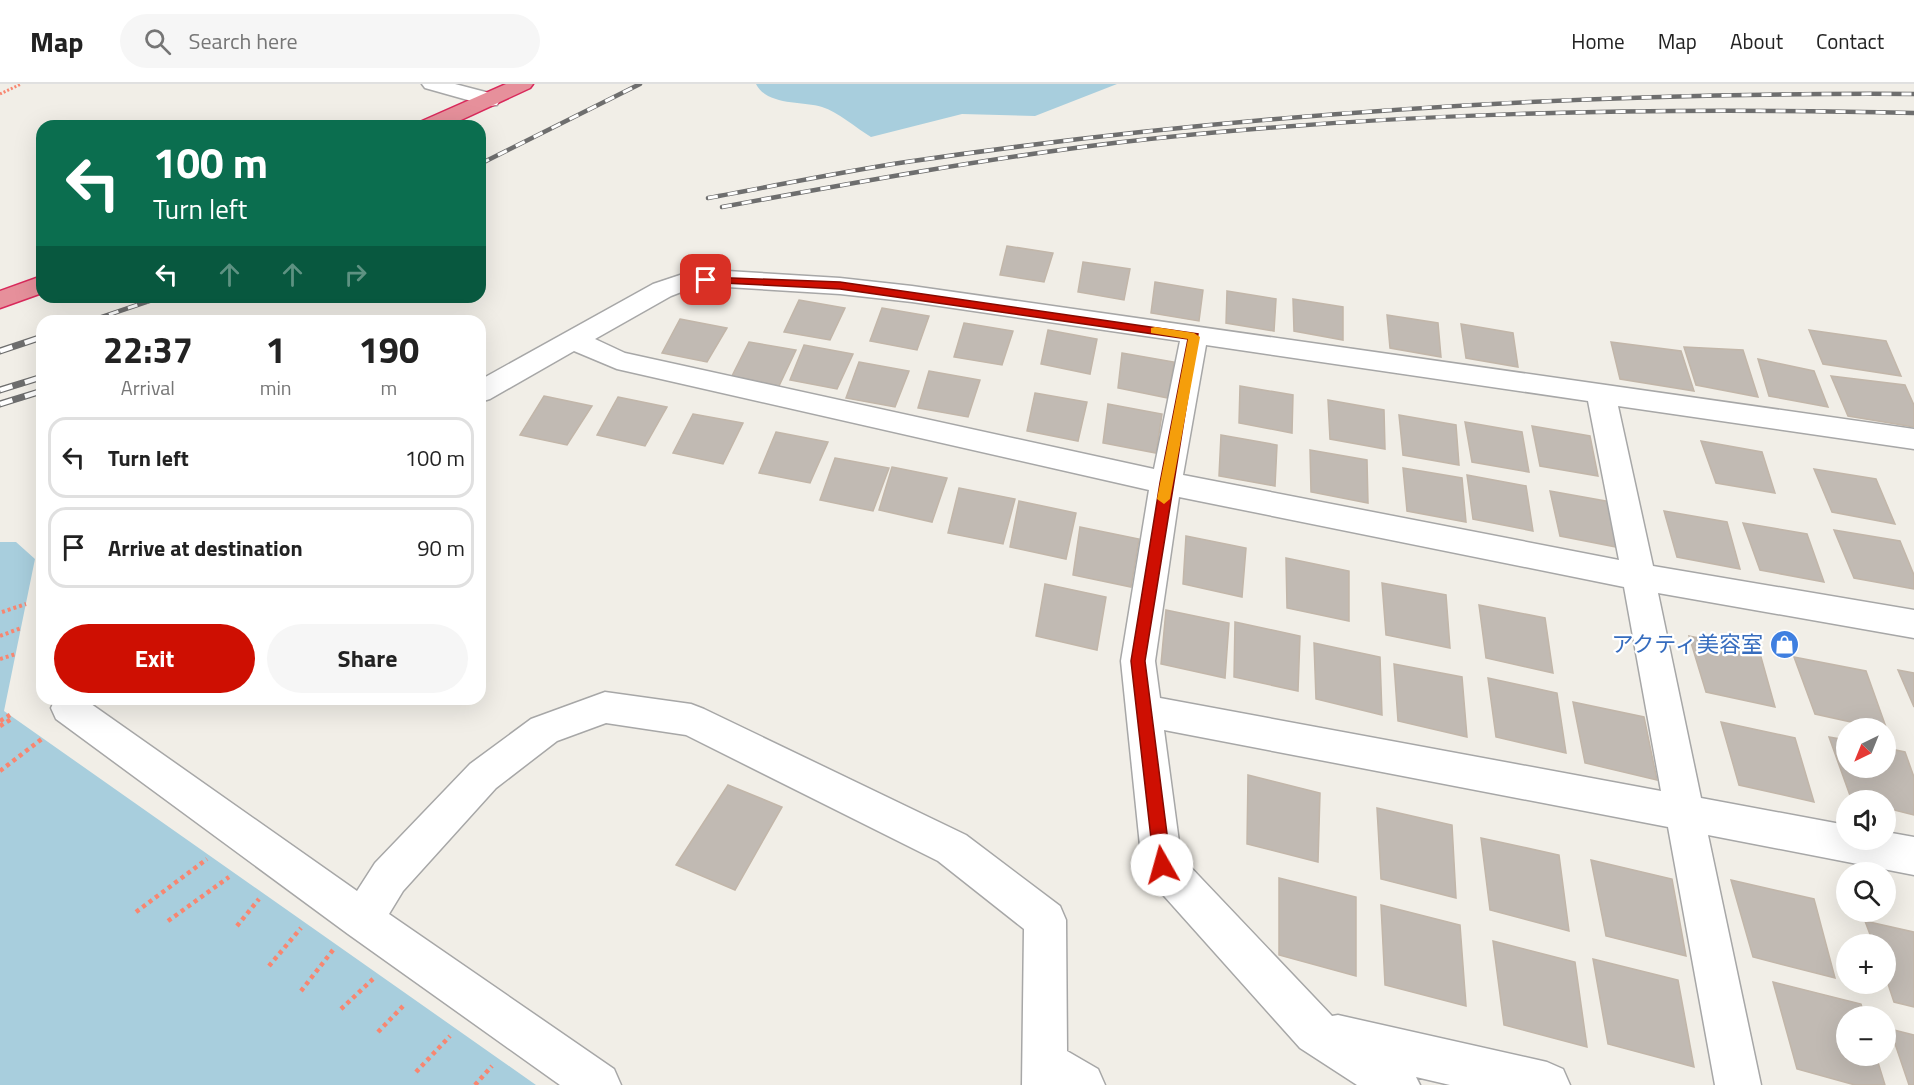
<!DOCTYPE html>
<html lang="en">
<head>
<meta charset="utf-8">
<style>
  body { margin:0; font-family:"Titillium Web","Noto Sans JP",sans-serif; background:#f6f6f6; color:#222; height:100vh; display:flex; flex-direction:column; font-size:22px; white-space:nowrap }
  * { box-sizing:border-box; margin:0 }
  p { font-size:20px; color:#767676 }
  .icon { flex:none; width:33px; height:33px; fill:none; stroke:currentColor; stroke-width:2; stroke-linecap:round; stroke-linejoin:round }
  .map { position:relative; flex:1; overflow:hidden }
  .side { position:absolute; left:36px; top:231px; width:450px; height:390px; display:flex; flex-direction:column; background:#fff; border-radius:18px; box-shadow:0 6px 24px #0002 }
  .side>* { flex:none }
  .guide { position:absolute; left:36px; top:36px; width:450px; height:183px; border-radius:18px; box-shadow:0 6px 24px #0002; background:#0b6e4f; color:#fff; overflow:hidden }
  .needle { width:39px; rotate:223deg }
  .fabs { position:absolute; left:1836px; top:634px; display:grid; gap:12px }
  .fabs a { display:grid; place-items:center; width:60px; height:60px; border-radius:50%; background:#fff; box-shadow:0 6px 24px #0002; font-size:30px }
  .pin { position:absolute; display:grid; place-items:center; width:51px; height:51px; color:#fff; margin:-26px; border-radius:12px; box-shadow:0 3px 9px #0006 }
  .me { position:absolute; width:66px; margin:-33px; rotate:353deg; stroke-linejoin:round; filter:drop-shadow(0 0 4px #0008) }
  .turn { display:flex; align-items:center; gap:21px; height:126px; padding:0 18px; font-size:27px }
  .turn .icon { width:78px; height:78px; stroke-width:2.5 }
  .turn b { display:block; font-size:42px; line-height:51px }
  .lanes { display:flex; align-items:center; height:57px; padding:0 18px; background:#0003; justify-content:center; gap:30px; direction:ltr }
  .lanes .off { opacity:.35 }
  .eta { display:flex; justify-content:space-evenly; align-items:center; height:102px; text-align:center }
  .eta b { font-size:36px; font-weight:700; line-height:42px }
  .action { display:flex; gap:12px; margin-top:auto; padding:12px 18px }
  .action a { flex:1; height:69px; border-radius:36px; background:#ce0f02; color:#fff; font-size:24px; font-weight:700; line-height:69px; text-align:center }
  .action a+a { background:#f6f6f6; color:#222 }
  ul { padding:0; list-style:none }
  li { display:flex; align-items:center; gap:18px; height:81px; margin:0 12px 9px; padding:0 6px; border:3px solid #e0e0e0; border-radius:18px }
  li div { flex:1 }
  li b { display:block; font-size:22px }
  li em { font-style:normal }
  header { display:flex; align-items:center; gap:36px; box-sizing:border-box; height:84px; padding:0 30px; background:#fff; border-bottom:2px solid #e0e0e0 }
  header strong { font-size:28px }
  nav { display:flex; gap:33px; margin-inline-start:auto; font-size:21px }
  .search { width:420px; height:54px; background:#f6f6f6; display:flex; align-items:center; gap:15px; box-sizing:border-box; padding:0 21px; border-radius:33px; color:#767676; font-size:22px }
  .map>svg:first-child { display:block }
  .water { fill:#a8cedd }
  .building { fill:#c1bab3; stroke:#c2b6a9; stroke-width:1.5 }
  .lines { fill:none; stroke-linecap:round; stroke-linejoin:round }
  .street-casing { stroke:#a7a7a7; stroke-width:3 }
  .highway-casing { stroke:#d9295b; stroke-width:3 }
  .path-far2 { stroke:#f88670; stroke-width:3; stroke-dasharray:2 2; stroke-linecap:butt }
  .path-far1 { stroke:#f88670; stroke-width:4; stroke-dasharray:3 3; stroke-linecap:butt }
  .path { stroke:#f88670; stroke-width:4.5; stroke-dasharray:4 4; stroke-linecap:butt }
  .street { fill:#fff; fill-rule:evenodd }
  .highway { fill:#e6909b; fill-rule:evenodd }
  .rail-far1-casing { stroke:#6e6e6e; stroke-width:4.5 }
  .rail-casing { stroke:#6e6e6e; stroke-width:7 }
  .rail-far1 { stroke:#fff; stroke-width:3; stroke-dasharray:10; stroke-linecap:butt }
  .rail { stroke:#fff; stroke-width:4.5; stroke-dasharray:13; stroke-linecap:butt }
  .route { fill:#ce0f02; stroke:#860a01; stroke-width:1.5 }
  .slow { fill:#f59e0b }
  .labels { text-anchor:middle; stroke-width:4.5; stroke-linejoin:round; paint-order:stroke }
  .shop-label { font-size:22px; fill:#366cbe; stroke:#fff; text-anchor:end }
</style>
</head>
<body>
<header>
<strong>Map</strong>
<div class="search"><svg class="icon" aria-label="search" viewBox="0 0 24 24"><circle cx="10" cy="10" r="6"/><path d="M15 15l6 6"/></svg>Search here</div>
<nav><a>Home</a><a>Map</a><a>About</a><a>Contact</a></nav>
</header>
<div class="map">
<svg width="1914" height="1001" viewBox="0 0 1914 1001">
  <rect width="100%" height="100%" fill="#f1eee7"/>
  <g class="water">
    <path d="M 756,0 L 1117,0 L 1035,32 L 962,30 L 871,53 C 856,44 838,28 822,23 C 802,17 767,22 756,0 Z"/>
    <path d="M 0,458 L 16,458 L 35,475 L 4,627 L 536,1001 L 0,1001 Z"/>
  </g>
  <g class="building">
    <path d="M 1007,162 L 1053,169 L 1044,198 L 1000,191 Z"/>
    <path d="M 1083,178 L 1130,185 L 1124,216 L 1078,208 Z"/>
    <path d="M 1155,198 L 1203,206 L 1199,237 L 1151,229 Z"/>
    <path d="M 1227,207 L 1276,215 L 1274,247 L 1226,239 Z"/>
    <path d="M 1293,215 L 1343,223 L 1343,256 L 1294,247 Z"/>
    <path d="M 799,216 L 845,224 L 830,256 L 784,248 Z"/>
    <path d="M 882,224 L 929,232 L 917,266 L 870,257 Z"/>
    <path d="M 1387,231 L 1438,239 L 1441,273 L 1390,264 Z"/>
    <path d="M 680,235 L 727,244 L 707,278 L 662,269 Z"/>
    <path d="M 964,239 L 1013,247 L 1002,281 L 954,273 Z"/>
    <path d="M 1461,240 L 1513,249 L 1518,283 L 1466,274 Z"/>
    <path d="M 1048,246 L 1097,255 L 1090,290 L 1041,280 Z"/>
    <path d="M 1809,246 L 1886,257 L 1901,292 L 1823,280 Z"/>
    <path d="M 749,258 L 796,266 L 779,302 L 732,292 Z"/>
    <path d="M 1611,258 L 1681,267 L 1694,307 L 1620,295 Z"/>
    <path d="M 804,261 L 853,270 L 837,305 L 790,296 Z"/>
    <path d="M 1684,263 L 1743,266 L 1758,313 L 1696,301 Z"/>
    <path d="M 1122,269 L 1174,278 L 1168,314 L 1118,304 Z"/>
    <path d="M 1758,275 L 1814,287 L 1828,323 L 1769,312 Z"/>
    <path d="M 859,278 L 909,287 L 895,323 L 846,314 Z"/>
    <path d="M 929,287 L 980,296 L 968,333 L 918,324 Z"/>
    <path d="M 1831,292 L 1905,301 L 1914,321 L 1914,343 L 1848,332 Z"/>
    <path d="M 1240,302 L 1293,311 L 1292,349 L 1239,339 Z"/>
    <path d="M 1035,309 L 1087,318 L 1078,357 L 1027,347 Z"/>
    <path d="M 544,312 L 592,322 L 567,361 L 520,351 Z"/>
    <path d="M 618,313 L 667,323 L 645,362 L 597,351 Z"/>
    <path d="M 1328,316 L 1384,326 L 1385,365 L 1330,355 Z"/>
    <path d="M 1108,320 L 1162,330 L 1156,369 L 1103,359 Z"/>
    <path d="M 693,330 L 743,339 L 723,380 L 673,369 Z"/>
    <path d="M 1399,331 L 1456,341 L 1459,381 L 1403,371 Z"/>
    <path d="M 1465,338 L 1522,348 L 1529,388 L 1472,378 Z"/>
    <path d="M 1532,342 L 1590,352 L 1598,392 L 1540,382 Z"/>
    <path d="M 776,348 L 828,358 L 810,399 L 759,389 Z"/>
    <path d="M 1221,351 L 1277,361 L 1275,402 L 1219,392 Z"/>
    <path d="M 1701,357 L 1762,368 L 1775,409 L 1716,399 Z"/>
    <path d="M 1310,366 L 1367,376 L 1368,419 L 1311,408 Z"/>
    <path d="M 835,374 L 889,384 L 873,427 L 820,416 Z"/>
    <path d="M 892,383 L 947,394 L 932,438 L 879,426 Z"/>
    <path d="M 1403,384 L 1462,394 L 1466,438 L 1407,427 Z"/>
    <path d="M 1814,385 L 1876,395 L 1895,440 L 1832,428 Z"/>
    <path d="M 1467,391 L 1526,402 L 1533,447 L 1473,435 Z"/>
    <path d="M 959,404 L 1015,415 L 1003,460 L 948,449 Z"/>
    <path d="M 1550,407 L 1611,418 L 1621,464 L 1560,452 Z"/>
    <path d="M 1019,417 L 1076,429 L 1066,475 L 1010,463 Z"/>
    <path d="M 1664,427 L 1727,438 L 1740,485 L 1677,473 Z"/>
    <path d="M 1743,439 L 1807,450 L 1824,498 L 1760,486 Z"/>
    <path d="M 1080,443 L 1139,455 L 1131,503 L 1073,491 Z"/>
    <path d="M 1834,446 L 1900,457 L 1914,491 L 1914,505 L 1854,494 Z"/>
    <path d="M 1186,452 L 1246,464 L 1242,513 L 1183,500 Z"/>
    <path d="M 1286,474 L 1349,487 L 1349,537 L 1287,524 Z"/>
    <path d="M 1382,499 L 1446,511 L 1450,564 L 1386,551 Z"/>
    <path d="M 1045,500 L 1106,513 L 1097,566 L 1036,552 Z"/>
    <path d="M 1479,521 L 1545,534 L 1553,589 L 1486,574 Z"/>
    <path d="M 1166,526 L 1229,539 L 1225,594 L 1161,580 Z"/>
    <path d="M 1235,538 L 1300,552 L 1298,607 L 1234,593 Z"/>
    <path d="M 1689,552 L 1759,566 L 1775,623 L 1706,608 Z"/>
    <path d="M 1314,559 L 1380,573 L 1382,631 L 1316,615 Z"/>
    <path d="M 1794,573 L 1866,587 L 1887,646 L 1815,630 Z"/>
    <path d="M 1394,580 L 1462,593 L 1467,653 L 1398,637 Z"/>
    <path d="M 1898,586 L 1914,589 L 1914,623 Z"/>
    <path d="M 1488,594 L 1557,609 L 1566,669 L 1496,653 Z"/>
    <path d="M 1573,618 L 1644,633 L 1657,696 L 1585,679 Z"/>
    <path d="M 1721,638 L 1795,654 L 1814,718 L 1739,701 Z"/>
    <path d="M 1829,653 L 1846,656 L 1846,684 L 1886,684 L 1886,664 L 1905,668 L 1914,693 L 1914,731 L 1886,724 L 1886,717 L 1852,717 Z"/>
    <path d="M 1248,691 L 1320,709 L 1318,778 L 1247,760 Z"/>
    <path d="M 728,701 L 782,723 L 735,806 L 676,781 Z"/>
    <path d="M 1377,724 L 1452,741 L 1456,814 L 1381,795 Z"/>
    <path d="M 1481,754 L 1559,771 L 1569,847 L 1490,826 Z"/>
    <path d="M 1591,776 L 1672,795 L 1686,872 L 1606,852 Z"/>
    <path d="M 1279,794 L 1356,813 L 1356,892 L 1279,871 Z"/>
    <path d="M 1731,796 L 1814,815 L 1835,894 L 1753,873 Z"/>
    <path d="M 1381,821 L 1460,841 L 1466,922 L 1385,901 Z"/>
    <path d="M 1865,837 L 1914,848 L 1914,923 L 1894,918 L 1886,894 L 1886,861 L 1874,861 Z"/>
    <path d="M 1493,857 L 1575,878 L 1587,963 L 1504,941 Z"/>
    <path d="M 1593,875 L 1678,896 L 1694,983 L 1608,960 Z"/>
    <path d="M 1773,898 L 1861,920 L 1865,933 L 1846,933 L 1846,972 L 1876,972 L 1885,1001 L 1855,1001 L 1797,985 Z"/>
    <path d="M 1890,945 L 1914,951 L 1914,1001 L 1909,1001 Z"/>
  </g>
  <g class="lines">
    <defs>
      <g id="street">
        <path d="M 422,0 L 455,0 L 497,11 L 500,16 L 497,21 L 489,22 L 425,4 Z"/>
        <path d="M 727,187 L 840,194 L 912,202 L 1914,345 L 1914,365 L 1618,322 L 1653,482 L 1914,526 L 1914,554 L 1658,509 L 1701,714 L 1846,741 L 1846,756 L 1886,756 L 1886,748 L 1914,753 L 1914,791 L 1708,751 L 1761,1001 L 1715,1001 L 1668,743 L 1164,646 L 1181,773 L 1332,932 L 1338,931 L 1547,978 L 1563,985 L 1570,1001 L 1450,1001 L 1416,993 L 1420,1001 L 1357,1001 L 1300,964 L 1148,794 L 1142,781 L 1121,577 L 1149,406 L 617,285 L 574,267 L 490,315 L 480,318 L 480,296 L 653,200 L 686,189 ZM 727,203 L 840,210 L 912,218 L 1180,257 L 1154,385 L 625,269 L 595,255 L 671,212 L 689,205 ZM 1206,261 L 1588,317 L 1619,476 L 1183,391 ZM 1179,413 L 1624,503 L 1661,707 L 1160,614 L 1155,577 Z"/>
        <path d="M 605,608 L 691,620 L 704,625 L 966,751 L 1060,822 L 1066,836 L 1067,967 L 1098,985 L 1105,1001 L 1022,1001 L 1024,845 L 938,777 L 686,651 L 606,639 L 557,657 L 496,704 L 403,807 L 389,830 L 614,985 L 621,1001 L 560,1001 L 348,850 L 56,635 L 51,624 L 55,615 L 84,615 L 357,807 L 375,779 L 470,680 L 531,635 Z"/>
      </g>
      <g id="highway">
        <path d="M 506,0 L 533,0 L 530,4 L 448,42 L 419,42 L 422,37 Z"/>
        <path d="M 42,192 L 42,209 L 0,224 L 0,207 Z"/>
      </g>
    </defs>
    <use href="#street" class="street-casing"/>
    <use href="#highway" class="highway-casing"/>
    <path class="path-far2" d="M 0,10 L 21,0"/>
    <g class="path-far1">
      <path d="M 2,528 L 26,520"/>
      <path d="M 0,552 L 21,544"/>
      <path d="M 0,575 L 16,570"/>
    </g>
    <g class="path">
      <path d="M 0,637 L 10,631"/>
      <path d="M 0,642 L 13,634"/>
      <path d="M 0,687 L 43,654"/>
      <path d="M 136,828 L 207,775"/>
      <path d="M 168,837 L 229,793"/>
      <path d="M 237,842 L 259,815"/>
      <path d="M 269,882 L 301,844"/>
      <path d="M 301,907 L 333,866"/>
      <path d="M 341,925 L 373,895"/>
      <path d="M 378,948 L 405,920"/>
      <path d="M 416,988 L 450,952"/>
      <path d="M 475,1001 L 492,982"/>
    </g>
    <use href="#street" class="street"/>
    <use href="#highway" class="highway"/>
    <defs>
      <g id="rail-far1">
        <path d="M 480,80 L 640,0"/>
        <path d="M 708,114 C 774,102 840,88 906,78 C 1240,29 1576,8 1914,10"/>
        <path d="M 722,123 C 852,99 983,75 1114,59 C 1380,28 1647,23 1914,29"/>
        <path d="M 90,237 L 161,213"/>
      </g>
      <g id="rail">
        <path d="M 0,267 L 42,253"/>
        <path d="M 0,306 L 42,293"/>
        <path d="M 0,320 L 42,307"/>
      </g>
    </defs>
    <use href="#rail-far1" class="rail-far1-casing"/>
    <use href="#rail" class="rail-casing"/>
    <use href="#rail-far1" class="rail-far1"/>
    <use href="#rail" class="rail"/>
  </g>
  <path class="route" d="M 706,193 L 840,198 L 1198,250 L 1145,577 L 1171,781 L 1168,786 L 1162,789 L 1157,786 L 1154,781 L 1131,577 L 1160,399 L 1188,255 L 840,205 L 703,198 L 703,194 Z"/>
  <path class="slow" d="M 1155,243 L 1194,249 L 1200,253 L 1170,415 L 1164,420 L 1157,415 L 1188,255 L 1151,249 L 1151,244 Z"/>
  <defs>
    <symbol id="shop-disc" viewBox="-11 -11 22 22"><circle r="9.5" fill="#3f7fe0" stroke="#fff"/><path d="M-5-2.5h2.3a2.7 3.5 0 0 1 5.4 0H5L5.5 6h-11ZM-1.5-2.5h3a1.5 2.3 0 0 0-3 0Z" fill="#fff"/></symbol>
  </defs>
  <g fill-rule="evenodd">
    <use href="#shop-disc" x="1768" y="544" width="33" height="33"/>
  </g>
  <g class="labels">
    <g class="shop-label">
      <text x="1763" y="568">アクティ美容室</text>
    </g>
  </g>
</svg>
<div class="fabs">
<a><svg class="needle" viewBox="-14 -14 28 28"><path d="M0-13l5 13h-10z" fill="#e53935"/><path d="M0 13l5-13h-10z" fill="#767676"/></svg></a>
<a><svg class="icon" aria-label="sound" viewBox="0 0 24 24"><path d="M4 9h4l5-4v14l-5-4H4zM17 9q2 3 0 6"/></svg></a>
<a><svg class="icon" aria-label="search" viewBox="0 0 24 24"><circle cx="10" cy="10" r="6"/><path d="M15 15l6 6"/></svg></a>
<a>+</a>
<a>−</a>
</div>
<div class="pin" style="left:706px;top:196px;background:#d93025"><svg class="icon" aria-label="arrive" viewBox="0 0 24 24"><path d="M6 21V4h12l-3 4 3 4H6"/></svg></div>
<svg class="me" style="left:1162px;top:781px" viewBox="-20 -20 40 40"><circle r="19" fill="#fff"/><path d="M0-13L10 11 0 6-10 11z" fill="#ce0f02"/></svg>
<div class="guide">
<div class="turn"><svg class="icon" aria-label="left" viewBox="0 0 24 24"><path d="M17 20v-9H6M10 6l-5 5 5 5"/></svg><div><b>100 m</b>Turn left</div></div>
<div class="lanes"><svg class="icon" aria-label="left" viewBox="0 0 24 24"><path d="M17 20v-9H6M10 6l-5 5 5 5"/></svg><svg class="icon off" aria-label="ahead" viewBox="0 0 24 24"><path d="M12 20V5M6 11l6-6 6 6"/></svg><svg class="icon off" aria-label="ahead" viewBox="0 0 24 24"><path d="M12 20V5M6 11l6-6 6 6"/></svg><svg class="icon off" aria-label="right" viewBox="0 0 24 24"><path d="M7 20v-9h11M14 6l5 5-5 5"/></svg></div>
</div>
<section class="side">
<div class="eta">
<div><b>22:37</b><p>Arrival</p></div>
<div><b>1</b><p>min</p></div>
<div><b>190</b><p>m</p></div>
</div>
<ul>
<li><svg class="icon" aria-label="left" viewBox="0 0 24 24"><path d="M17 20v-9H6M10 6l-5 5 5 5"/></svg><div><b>Turn left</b></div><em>100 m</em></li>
<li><svg class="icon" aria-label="arrive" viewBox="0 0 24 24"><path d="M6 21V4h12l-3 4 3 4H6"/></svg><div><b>Arrive at destination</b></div><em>90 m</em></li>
</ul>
<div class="action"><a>Exit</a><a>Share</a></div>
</section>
</div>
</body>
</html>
